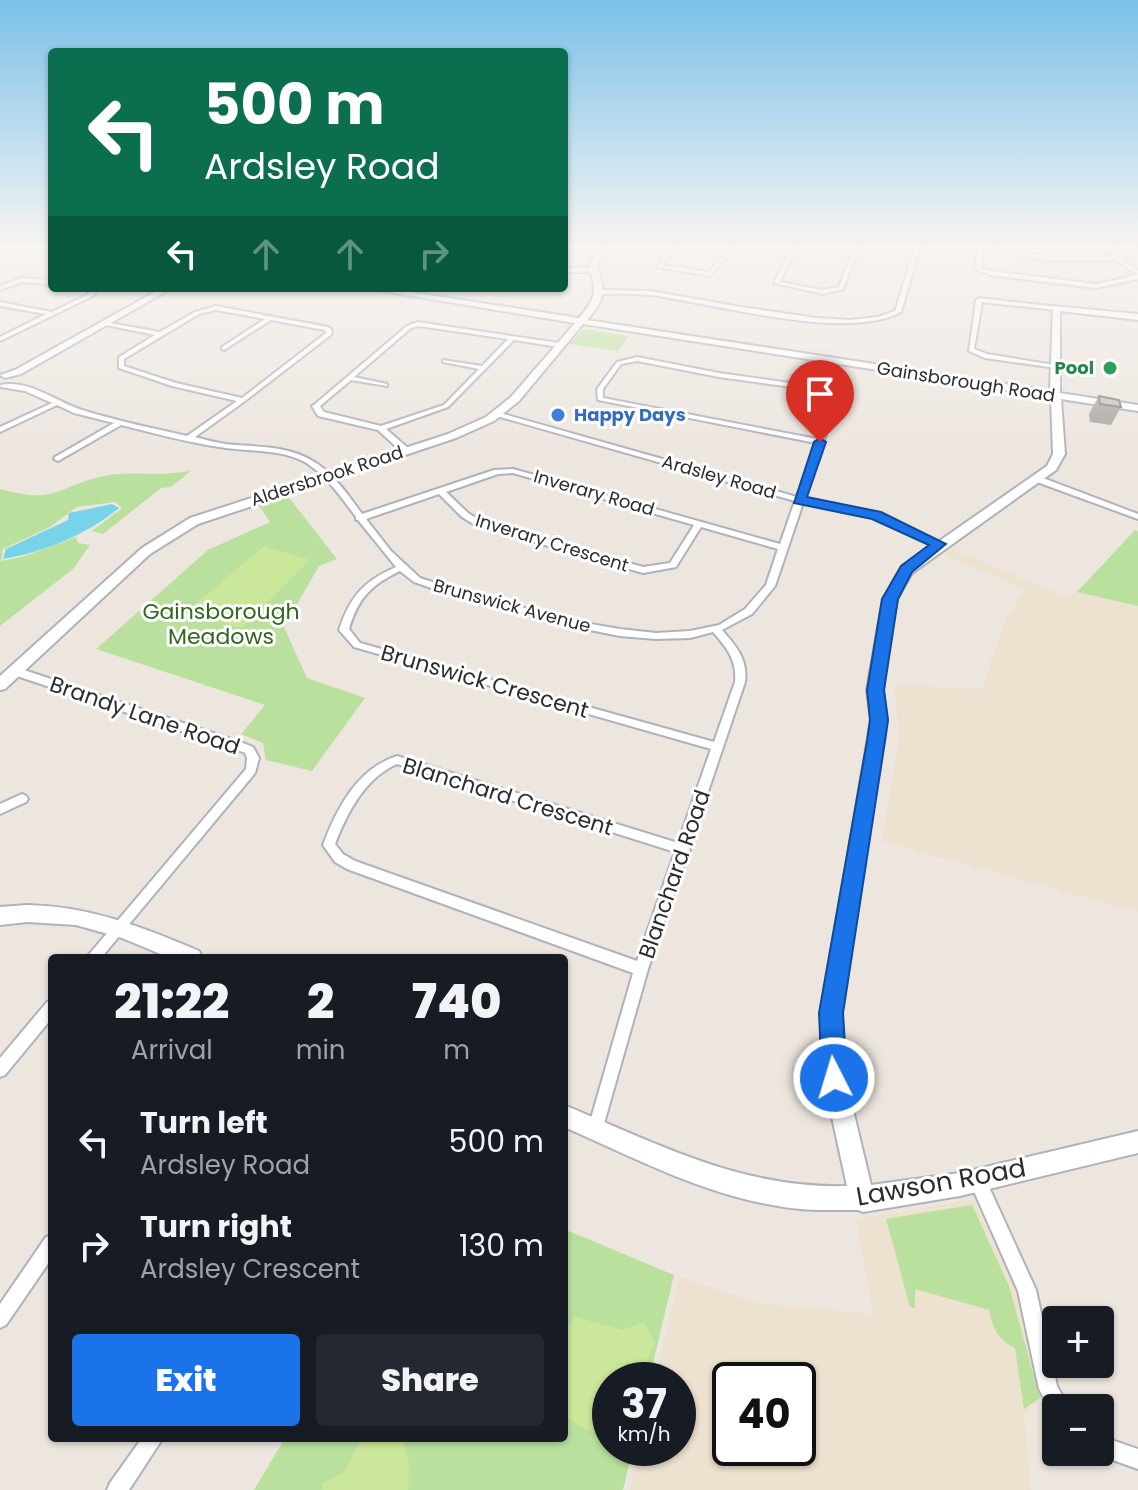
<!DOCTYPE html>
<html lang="en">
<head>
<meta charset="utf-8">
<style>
  body { margin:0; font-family:Poppins,sans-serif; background:#242831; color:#f1f3f6; height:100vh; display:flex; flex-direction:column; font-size:30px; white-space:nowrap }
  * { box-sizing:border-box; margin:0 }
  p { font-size:26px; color:#9ea1a6 }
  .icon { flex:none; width:44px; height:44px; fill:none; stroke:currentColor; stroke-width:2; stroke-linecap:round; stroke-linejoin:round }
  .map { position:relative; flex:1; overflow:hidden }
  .drawer { position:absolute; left:48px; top:954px; width:520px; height:488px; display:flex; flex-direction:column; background:#171b24; border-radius:8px; box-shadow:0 2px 6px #0004 }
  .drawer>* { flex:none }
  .top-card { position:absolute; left:48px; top:48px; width:520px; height:244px; border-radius:8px; box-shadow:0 2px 6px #0004; background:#0b6e4f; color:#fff; overflow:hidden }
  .controls { position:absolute; left:1042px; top:1306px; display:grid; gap:16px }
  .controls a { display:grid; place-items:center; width:72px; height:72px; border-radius:8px; background:#171b24; box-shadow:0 2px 6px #0004; font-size:40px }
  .speed { position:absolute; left:592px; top:1362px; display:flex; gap:16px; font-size:40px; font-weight:700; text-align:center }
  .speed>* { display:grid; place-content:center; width:104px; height:104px; border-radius:50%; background:#171b24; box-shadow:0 2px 6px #0004; line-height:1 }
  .speed small { font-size:20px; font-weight:400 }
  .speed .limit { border:4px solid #111; border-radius:12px; background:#fff; color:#111 }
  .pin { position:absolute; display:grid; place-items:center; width:68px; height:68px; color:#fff; margin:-82px -34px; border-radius:50% 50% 50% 0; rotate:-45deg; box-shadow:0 0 8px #0007 }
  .pin .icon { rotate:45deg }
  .me { position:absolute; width:88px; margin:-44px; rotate:355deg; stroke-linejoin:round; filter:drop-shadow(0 0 6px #0008) }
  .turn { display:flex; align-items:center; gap:28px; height:168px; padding:0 24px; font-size:36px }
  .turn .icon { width:104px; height:104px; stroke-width:2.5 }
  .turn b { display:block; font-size:56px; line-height:68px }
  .lanes { display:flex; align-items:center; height:76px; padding:0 24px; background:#0003; justify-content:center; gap:40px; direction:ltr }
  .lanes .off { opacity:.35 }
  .eta { display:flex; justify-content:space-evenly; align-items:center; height:136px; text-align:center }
  .eta b { font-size:48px; font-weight:800; line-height:56px }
  .action { display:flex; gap:16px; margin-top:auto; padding:16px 24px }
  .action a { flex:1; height:92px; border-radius:8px; background:#1a73e8; color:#fff; font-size:32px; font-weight:800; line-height:92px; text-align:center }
  .action a+a { background:#242831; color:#f1f3f6 }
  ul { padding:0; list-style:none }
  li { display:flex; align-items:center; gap:24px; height:104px; padding:0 24px }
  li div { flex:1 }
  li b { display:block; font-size:30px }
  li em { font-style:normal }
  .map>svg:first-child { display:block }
  .education { fill:#ede1cf; fill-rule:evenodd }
  .green { fill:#b9e19d }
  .pitch { fill:#cbe79a }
  .water { fill:#76d3ea }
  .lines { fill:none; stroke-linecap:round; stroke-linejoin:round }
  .street-casing { stroke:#afb2bb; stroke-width:4 }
  .secondary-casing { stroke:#afb2bb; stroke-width:4 }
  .street { fill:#fff; fill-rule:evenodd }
  .secondary { fill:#fff; fill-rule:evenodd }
  .wall { fill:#aca8a3 }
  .building { fill:#c8c3be; stroke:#8c8885; stroke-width:2 }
  .route { fill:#1a73e8; stroke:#114b97; stroke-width:2 }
  .leisure-dot { fill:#2e9e5b; stroke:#fff; stroke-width:3 }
  .shop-dot { fill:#3f7fe0; stroke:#fff; stroke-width:3 }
  .labels { text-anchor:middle; stroke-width:6; stroke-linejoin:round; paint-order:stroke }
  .far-leisure-label { font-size:18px; font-weight:bold; fill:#27864d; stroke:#fff; text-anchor:end }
  .far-street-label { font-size:18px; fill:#2c2c2c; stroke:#fff }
  .far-shop-label { font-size:18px; font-weight:bold; fill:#366cbe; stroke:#fff; text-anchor:start }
  .park-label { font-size:22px; fill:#31671e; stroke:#fff }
  .street-label { font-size:22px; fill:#2c2c2c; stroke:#fff }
  .near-street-label { font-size:26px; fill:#2c2c2c; stroke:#fff }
</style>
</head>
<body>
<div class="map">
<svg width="1138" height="1490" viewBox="0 0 1138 1490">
  <rect width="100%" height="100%" fill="#ede6df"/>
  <g class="education">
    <path d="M 953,550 L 1065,596 L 1077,592 L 1138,606 L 1138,912 L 882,841 L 899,737 L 894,685 L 982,689 L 1007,616 L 1026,590 L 945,555 Z"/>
    <path d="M 973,1200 L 1015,1286 L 1043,1399 L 1024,1413 L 1031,1490 L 629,1490 L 639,1448 L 678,1448 L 678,1380 L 655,1380 L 679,1277 L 757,1303 L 873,1314 L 856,1219 ZM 730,1380 L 798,1380 L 798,1448 L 730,1448 Z"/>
  </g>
  <g class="green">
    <path d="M 583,329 L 629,336 L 618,351 L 570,344 Z"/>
    <path d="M 192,470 L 171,487 L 161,488 L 103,534 L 92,531 L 122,508 L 115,502 L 77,507 L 50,527 L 3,549 L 1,561 L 22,557 L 76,537 L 78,543 L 90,545 L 73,569 L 0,626 L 0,489 C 58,505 54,487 104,476 C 133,470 163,478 192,470 Z"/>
    <path d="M 287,495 L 337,559 L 319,566 L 284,627 L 307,678 L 365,698 L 312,771 L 266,760 L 263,743 L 241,734 L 265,705 L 96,649 L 208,550 L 270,522 L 258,504 Z"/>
    <path d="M 1135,530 L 1138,531 L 1138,606 L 1077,592 Z"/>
    <path d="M 972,1205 L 1009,1286 L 1040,1398 L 1024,1409 L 1015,1348 C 998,1340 993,1329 989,1310 L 915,1289 L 915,1308 L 910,1307 L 886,1219 Z"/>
    <path d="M 564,1229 L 674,1275 L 649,1380 L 610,1380 L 610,1448 L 633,1448 L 623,1490 L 254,1490 L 285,1438 L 564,1438 Z"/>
  </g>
  <g class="pitch">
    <path d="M 264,546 L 310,560 L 241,628 L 188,611 Z"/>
    <path d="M 575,1317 L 623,1330 L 644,1322 L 655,1343 L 638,1380 L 610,1380 L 610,1431 C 591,1437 578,1425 564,1414 L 564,1334 Z"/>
    <path d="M 362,1438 L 403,1438 L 409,1464 L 408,1490 L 323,1490 L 323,1483 L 344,1472 Z"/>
  </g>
  <path class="water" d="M 112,504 L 119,508 C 88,534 44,552 3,559 L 6,549 L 68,520 L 69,513 Z"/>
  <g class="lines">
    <defs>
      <g id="street">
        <path d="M 669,247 L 674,247 L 662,265 L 709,272 L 730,247 L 735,247 L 710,276 L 657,267 Z"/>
        <path d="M 792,247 L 797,247 L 780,282 L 823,290 L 839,287 L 854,247 L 859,247 L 843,289 L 823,294 L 774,283 Z"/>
        <path d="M 915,247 L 920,247 L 901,312 C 846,342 713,303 650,295 C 633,293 617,294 600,294 L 597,292 L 600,290 L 650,291 L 741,307 L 816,318 L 850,320 L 878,317 L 895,311 Z"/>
        <path d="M 981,247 L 984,249 L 981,268 L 991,271 L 1096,284 L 1138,275 L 1138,279 L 1096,288 L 990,275 L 975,269 L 978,249 Z"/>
        <path d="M 564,268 L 592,268 L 595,270 L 592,272 L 564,272 Z"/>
        <path d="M 21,278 L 52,280 L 52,284 L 22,282 L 0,290 L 0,286 Z"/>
        <path d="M 83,288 L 90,288 L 96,292 L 93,296 L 0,341 L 0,337 L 46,314 L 0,306 L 0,302 L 52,312 L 89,294 L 90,293 Z"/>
        <path d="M 979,298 L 1058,307 L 1059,308 L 1056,310 L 982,302 L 974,349 L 987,354 L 1054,365 L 1057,367 L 1056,368 L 985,358 L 969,351 L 976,300 Z"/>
        <path d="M 216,306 L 328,327 L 331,329 L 332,334 L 245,401 L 195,437 C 205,440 215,442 225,444 C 253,447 286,445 311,460 C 333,472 348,495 362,514 L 494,470 L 513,469 L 780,544 L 795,501 L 493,415 L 500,413 L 797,497 L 816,443 L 598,400 L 597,389 L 617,362 L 637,357 L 719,373 L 825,388 L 838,398 L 804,499 L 879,513 L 943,544 L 942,546 L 936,546 L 874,517 L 803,503 L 775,586 L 752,614 L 722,630 C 736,646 748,659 745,682 L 689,848 L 690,850 L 687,854 L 648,969 L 601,1134 L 596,1137 L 591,1134 L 588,1129 L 633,973 L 347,869 L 335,862 L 323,845 C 337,808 357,769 397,756 L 678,843 L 711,749 L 354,647 L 339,630 C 350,596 364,581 396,567 L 358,520 L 356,520 L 356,517 C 341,497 326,475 305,462 C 279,448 247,452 219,447 C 186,442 153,433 121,425 L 58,461 L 54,459 L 55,457 L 114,423 L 74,413 L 57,405 L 0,432 L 0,427 L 52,403 L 25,391 L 1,387 L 0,385 C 30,379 56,402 82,410 C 117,421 152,428 187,436 L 237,401 L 172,386 L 119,368 L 119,357 L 155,335 L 101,324 L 104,322 L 160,332 L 195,312 ZM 216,310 L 265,319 L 222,347 L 222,349 L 224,350 L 271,320 L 325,330 L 326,333 L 242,398 L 176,383 L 124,366 L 124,359 L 199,314 ZM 637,361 L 719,377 L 821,391 L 831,399 L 817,439 L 603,398 L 603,389 L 621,364 ZM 513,473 L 694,525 L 670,563 L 643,567 L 481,521 L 468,513 L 446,492 L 498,474 ZM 439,494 L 462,517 L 475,525 L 643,573 L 676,567 L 701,527 L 778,549 L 766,585 L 745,609 L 719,625 L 690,631 L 656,633 L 620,629 L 585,623 L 473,595 L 420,578 L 391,551 L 366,519 ZM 400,571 L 414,582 L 440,591 L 585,629 L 620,636 L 656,639 L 690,638 L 713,632 C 727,648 737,660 735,682 L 714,742 L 360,643 L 349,629 C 358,598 371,585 400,571 ZM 397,764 L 675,852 L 637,961 L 355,861 L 343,854 L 335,844 C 347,813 365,778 397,764 Z"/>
        <path d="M 418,322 L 559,343 L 562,345 L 559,347 L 514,340 L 448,407 L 386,429 L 408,448 L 408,452 L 402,452 L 378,430 L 318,416 L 312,406 L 314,405 L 407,326 ZM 418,326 L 508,339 L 482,366 L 443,360 L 443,362 L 479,369 L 444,405 L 381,426 L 324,412 L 320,406 L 351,380 L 387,386 L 387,384 L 354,377 L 411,328 Z"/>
        <path d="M 1037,478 L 1043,478 L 1138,514 L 1138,519 L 1037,482 Z"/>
        <path d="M 15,667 L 243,743 L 253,747 L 259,758 L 255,773 L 101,958 L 86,958 L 246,769 L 247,758 L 245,753 L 235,749 L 11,674 L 10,671 Z"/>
        <path d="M 22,794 L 26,796 L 28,799 L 26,802 L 0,814 L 0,804 Z"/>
        <path d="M 52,1000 L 52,1018 L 5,1075 L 0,1077 L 0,1058 L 47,1002 Z"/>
        <path d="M 977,1172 L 983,1174 L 1036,1290 L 1057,1386 L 1069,1408 L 1056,1408 L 1056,1416 L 1053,1415 L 1039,1389 L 1018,1291 L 969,1180 L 971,1174 Z"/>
        <path d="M 52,1235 L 52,1258 L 6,1325 L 0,1328 L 0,1304 L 46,1237 Z"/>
        <path d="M 1100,1436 L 1138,1449 L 1138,1469 L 1093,1453 L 1100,1452 Z"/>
        <path d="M 142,1438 L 163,1438 L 129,1490 L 107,1490 L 110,1483 Z"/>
      </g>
      <g id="secondary">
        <path d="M 604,247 L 612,247 L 597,264 C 604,292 607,297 587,320 L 1050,391 L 1053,306 L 1138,314 L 1138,320 L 1060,311 L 1060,393 L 1138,405 L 1138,411 L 1061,399 L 1065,454 L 1056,470 L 912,573 L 897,599 L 889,642 L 883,690 L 887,720 L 841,1013 L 847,1085 L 871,1185 L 960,1173 L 1138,1131 L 1138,1153 L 960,1196 L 863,1212 L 858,1210 C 831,1210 804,1211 778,1206 C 702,1194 633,1157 564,1127 L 564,1105 C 658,1144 742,1189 847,1186 L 825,1085 L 821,1013 L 871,720 L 867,690 L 883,599 L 902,567 L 1047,466 L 1053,454 L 1051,397 L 583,324 L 519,401 L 494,421 L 456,438 L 198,524 L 150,554 L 5,689 L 0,690 L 0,676 L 142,548 L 190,518 L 448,434 L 486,417 L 511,397 L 575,323 L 364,288 L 384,288 L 579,318 C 598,296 596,292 589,264 Z"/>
        <path d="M 963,247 L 986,247 L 1048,256 L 1115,256 L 1112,249 L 1118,247 L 1124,261 L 1138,270 L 1138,275 L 1116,260 L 1048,260 Z"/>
        <path d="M 162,288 L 172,288 L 21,374 L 5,378 L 0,375 L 15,370 Z"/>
        <path d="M 27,905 C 89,906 143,927 199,951 L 202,958 L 170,958 L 122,938 L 76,925 L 27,922 L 0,925 L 0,907 Z"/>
      </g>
    </defs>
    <use href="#street" class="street-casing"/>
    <use href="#secondary" class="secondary-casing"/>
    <use href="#street" class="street"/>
    <use href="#secondary" class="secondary"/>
  </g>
  <path class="wall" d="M 1099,396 L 1121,407 L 1111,425 L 1090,422 L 1089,414 Z"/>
  <path class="building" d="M 1099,396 L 1119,400 L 1121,407 L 1100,404 Z"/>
  <linearGradient id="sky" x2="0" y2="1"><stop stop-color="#7ac0e9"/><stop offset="0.54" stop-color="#f7f4f1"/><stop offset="1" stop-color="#f7f4f1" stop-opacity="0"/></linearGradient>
  <rect width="1138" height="456" fill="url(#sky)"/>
  <path class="route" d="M 820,438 L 826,442 L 807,497 L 881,512 L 946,544 L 912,572 L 898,599 L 884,690 L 888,720 L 885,741 L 843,1013 L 847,1078 L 843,1087 L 834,1091 L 826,1087 L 822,1078 L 819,1013 L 867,741 L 870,720 L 867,690 L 882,599 L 901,566 L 929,545 L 872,519 L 794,503 L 814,442 Z"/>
  <circle class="leisure-dot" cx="1110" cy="368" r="8"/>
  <circle class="shop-dot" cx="558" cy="415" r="8"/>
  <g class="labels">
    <g class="far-leisure-label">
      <text x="1094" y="374">Pool</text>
    </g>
    <g class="far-street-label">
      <text transform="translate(966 382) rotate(9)" y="6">Gainsborough Road</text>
      <text transform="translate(327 476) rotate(-18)" y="6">Aldersbrook Road</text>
      <text transform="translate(719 477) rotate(16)" y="6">Ardsley Road</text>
      <text transform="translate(594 493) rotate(16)" y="6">Inverary Road</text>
      <text transform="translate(552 543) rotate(17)" y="6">Inverary Crescent</text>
      <text transform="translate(512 606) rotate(15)" y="6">Brunswick Avenue</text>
    </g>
    <g class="far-shop-label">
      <text x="574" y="421">Happy Days</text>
    </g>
    <g class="park-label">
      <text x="221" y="619">Gainsborough<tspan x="221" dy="25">Meadows</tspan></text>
    </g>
    <g class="street-label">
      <text transform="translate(485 681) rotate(16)" y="8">Brunswick Crescent</text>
      <text transform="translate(145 715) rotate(19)" y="8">Brandy Lane Road</text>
      <text transform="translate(508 796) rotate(17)" y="8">Blanchard Crescent</text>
      <text transform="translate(674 874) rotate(-71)" y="8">Blanchard Road</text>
    </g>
    <g class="near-street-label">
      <text transform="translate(941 1182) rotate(-10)" y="9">Lawson Road</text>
    </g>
  </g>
</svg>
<div class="controls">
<a>+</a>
<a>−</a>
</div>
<div class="speed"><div>37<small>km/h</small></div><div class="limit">40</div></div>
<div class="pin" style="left:820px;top:442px;background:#d93025"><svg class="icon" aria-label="arrive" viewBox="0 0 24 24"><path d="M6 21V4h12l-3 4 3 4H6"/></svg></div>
<svg class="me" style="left:834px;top:1078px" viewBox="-20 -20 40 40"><circle r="17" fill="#1a73e8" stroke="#fff" stroke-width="3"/><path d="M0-11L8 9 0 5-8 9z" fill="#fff"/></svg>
<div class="top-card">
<div class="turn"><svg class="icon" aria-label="left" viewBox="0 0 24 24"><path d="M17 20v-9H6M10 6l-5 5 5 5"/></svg><div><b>500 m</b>Ardsley Road</div></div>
<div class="lanes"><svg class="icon" aria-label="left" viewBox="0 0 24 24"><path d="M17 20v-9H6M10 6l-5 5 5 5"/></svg><svg class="icon off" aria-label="ahead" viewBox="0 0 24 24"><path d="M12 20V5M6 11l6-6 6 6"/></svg><svg class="icon off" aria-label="ahead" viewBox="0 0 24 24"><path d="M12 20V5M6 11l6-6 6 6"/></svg><svg class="icon off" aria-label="right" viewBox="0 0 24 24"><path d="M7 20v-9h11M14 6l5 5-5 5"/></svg></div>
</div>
<section class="drawer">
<div class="eta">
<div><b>21:22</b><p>Arrival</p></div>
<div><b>2</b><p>min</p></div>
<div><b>740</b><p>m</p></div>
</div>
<ul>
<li><svg class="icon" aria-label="left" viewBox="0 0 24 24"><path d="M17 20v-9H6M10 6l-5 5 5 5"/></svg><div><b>Turn left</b><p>Ardsley Road</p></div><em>500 m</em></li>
<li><svg class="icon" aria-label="right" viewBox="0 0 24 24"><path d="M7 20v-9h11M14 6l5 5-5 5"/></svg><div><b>Turn right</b><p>Ardsley Crescent</p></div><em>130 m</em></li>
</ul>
<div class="action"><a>Exit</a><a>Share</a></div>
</section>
</div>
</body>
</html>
